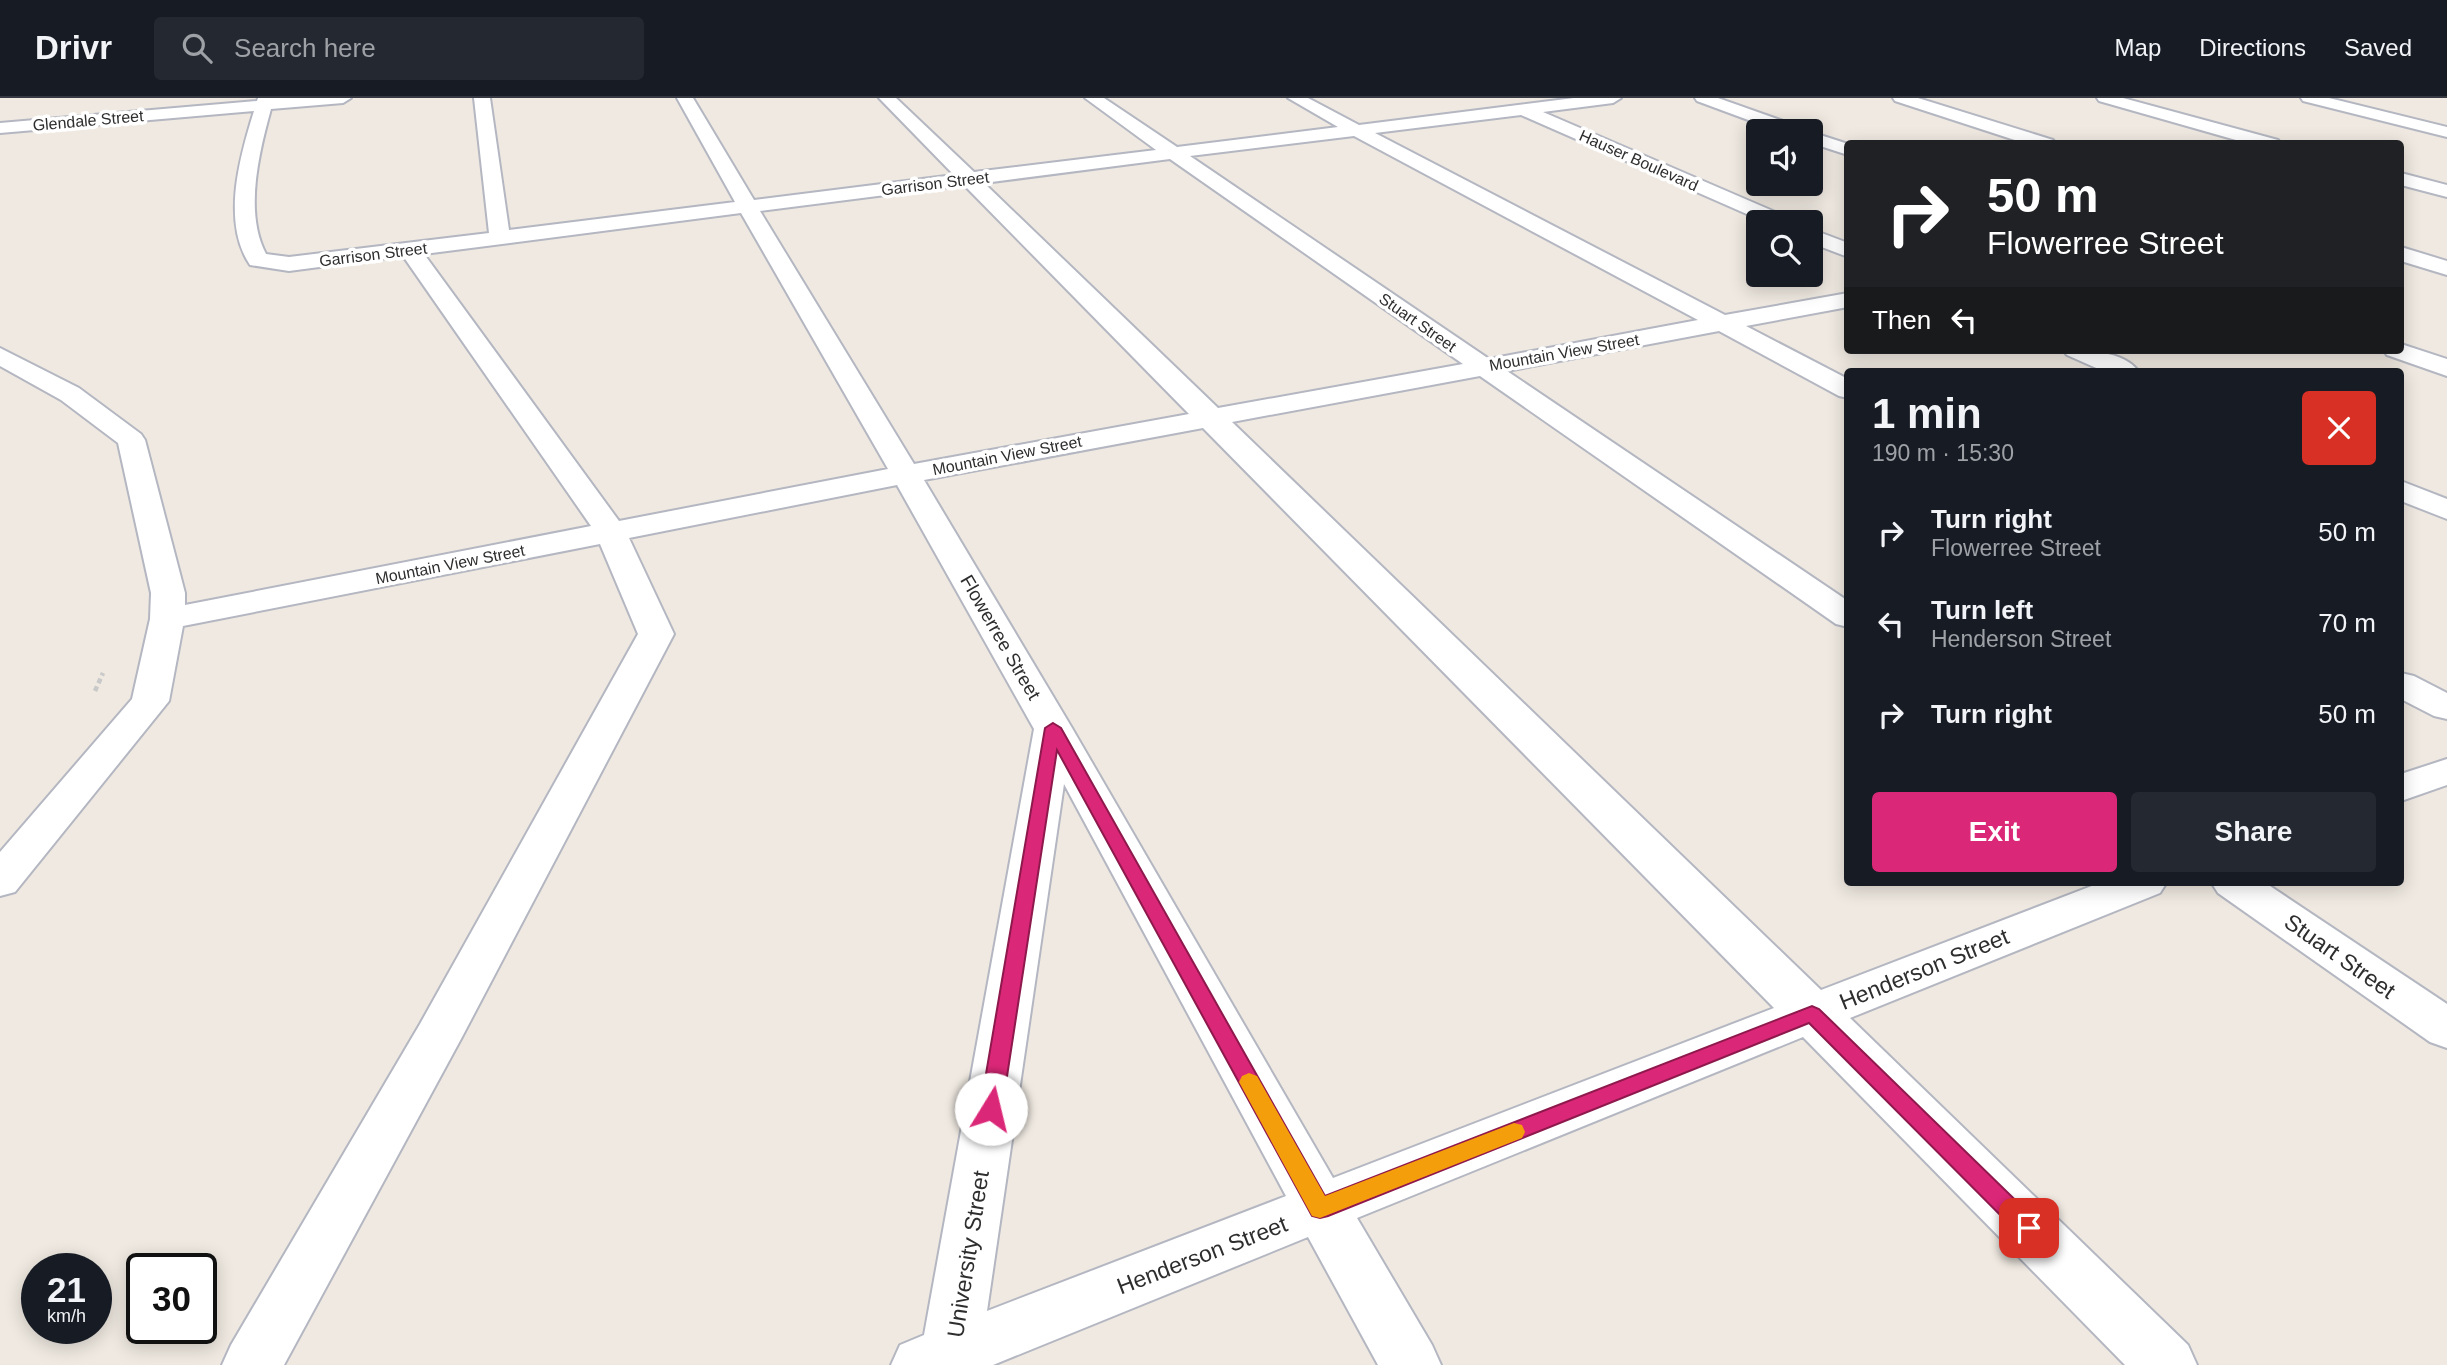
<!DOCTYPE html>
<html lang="en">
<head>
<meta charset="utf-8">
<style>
  body { margin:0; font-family:Arial,sans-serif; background:#242831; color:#f1f3f6; height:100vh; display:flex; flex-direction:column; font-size:26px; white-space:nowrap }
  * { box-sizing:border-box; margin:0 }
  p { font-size:23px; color:#9ea1a6 }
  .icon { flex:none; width:38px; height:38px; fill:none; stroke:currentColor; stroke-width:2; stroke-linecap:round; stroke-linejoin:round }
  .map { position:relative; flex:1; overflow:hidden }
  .details { position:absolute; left:1844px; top:270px; width:560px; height:518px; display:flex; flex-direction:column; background:#171b24; border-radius:7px; box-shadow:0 4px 18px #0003 }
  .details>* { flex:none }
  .top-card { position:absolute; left:1844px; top:42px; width:560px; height:214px; border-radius:7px; box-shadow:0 4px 18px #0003; background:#202124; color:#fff; overflow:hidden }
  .buttons { position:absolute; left:1746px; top:21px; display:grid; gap:14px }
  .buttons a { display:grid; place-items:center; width:77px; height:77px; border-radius:7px; background:#171b24; box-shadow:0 4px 18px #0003; font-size:35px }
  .speed { position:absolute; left:21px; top:1155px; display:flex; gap:14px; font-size:35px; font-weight:700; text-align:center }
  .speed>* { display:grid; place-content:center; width:91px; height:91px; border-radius:50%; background:#171b24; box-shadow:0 4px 18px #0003; line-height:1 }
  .speed small { font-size:18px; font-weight:400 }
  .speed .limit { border:4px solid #111; border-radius:10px; background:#fff; color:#111 }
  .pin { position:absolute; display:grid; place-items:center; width:60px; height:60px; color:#fff; margin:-30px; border-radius:14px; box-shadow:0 4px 10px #0006 }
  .me { position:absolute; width:77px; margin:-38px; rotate:9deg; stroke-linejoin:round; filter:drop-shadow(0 0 5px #0008) }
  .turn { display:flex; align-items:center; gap:24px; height:147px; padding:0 28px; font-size:32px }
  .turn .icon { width:91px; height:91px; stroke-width:2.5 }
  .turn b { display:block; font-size:49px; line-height:60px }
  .then { display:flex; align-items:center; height:66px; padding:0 28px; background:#0003; gap:14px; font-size:26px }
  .round { display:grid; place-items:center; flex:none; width:74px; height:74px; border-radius:7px; background:#242831 }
  .head { display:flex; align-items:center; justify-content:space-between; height:119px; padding:0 28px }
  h1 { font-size:42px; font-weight:700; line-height:52px }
  .primary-button { display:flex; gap:14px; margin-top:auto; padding:14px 28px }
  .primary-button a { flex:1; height:80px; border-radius:7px; background:#db2777; color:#fff; font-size:28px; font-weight:700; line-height:80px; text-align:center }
  .primary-button a+a { background:#242831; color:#f1f3f6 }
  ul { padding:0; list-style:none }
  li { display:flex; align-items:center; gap:21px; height:91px; padding:0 28px }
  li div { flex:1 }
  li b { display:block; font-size:26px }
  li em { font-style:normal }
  header { display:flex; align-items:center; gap:42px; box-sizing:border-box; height:98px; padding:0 35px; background:#171b24; border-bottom:2px solid #363941 }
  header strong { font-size:33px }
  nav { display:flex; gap:38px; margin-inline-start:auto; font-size:24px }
  .search { width:490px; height:63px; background:#242831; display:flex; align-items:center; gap:18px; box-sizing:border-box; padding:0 24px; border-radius:7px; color:#9ea1a6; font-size:26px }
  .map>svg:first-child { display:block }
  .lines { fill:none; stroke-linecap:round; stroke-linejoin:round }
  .minor-casing { stroke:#b4b7c1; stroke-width:4 }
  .path { stroke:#c9c9c9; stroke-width:4.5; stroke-dasharray:5 3.5; stroke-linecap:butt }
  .minor { fill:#fff; fill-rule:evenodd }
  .route { fill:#db2777; stroke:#8e194d; stroke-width:2 }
  .slow { fill:#f59e0b }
  .labels { text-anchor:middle; stroke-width:7; stroke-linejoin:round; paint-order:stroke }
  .far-street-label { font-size:16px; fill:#2e2e2e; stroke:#fff }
  .street-label { font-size:19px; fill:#2e2e2e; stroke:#fff }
  .near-street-label { font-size:23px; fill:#2e2e2e; stroke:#fff }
</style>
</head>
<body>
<header>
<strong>Drivr</strong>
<div class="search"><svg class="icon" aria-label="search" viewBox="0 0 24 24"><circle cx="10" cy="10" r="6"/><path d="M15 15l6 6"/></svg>Search here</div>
<nav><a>Map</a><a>Directions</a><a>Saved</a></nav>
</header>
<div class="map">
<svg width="2447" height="1267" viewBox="0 0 2447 1267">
  <rect width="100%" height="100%" fill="#efe9e1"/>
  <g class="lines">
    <defs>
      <g id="minor">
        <path d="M 258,0 L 351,0 L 343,5 L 271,11 C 259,54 244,115 266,156 L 289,159 L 489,135 L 474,0 L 490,0 L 509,132 L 735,104 L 677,0 L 693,0 L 754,102 L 954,77 L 879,0 L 896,0 L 974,74 L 1156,52 L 1085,0 L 1104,0 L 1177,49 L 1338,29 L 1288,0 L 1308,0 L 1359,27 L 1574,0 L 1621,0 L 1613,5 L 1543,14 L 1789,120 L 1792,124 L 1765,124 L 1521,17 L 1375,35 L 1725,217 L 1848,195 L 1848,209 L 1746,228 L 1848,281 L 1848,300 L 1839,298 L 1719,233 L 1507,273 L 1848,503 L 1848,529 L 1836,526 L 1480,278 L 1232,324 L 1821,892 L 2102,784 L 2167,784 L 2160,795 L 1850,920 L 2188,1247 L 2197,1267 L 2125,1267 L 1803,939 L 1357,1120 L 1432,1247 L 1441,1267 L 1378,1267 L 1308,1139 L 993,1267 L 891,1267 L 900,1247 L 924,1237 L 1034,631 L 897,387 L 629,440 L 674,536 L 462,939 L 284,1267 L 222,1267 L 231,1247 L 420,926 L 638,536 L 600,446 L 183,528 L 169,603 L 15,794 L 0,798 L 0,754 L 132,601 L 150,521 L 151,495 L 118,345 L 61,302 L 0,268 L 0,250 L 79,290 L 141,336 L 145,342 L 185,495 L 185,507 L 591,428 L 403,158 L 289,173 L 250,167 C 221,124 240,58 254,13 L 0,35 L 0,25 L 257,3 ZM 1354,38 L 1698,222 L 1489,261 L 1190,58 ZM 1170,61 L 1463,266 L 1218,310 L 984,85 ZM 964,87 L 1189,316 L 914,366 L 760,113 ZM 741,115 L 888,371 L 619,423 L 424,156 ZM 1203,330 L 1774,910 L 1333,1080 L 1072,630 L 924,382 ZM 1064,686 L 1286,1098 L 987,1213 Z"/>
        <path d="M 1695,0 L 1718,0 L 1800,29 L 1803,33 L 1778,33 L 1697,3 Z"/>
        <path d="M 1893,0 L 1918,0 L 2053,42 L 2056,46 L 2027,46 L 1895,3 Z"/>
        <path d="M 2097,0 L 2123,0 L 2278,42 L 2281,46 L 2250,46 L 2099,3 Z"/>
        <path d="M 2301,0 L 2329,0 L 2447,29 L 2447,39 L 2303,3 Z"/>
        <path d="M 1811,34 L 1848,46 L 1848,57 L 1811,45 Z"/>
        <path d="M 2401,75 L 2447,87 L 2447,99 L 2401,87 Z"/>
        <path d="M 1811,131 L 1848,145 L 1848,159 L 1811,145 Z"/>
        <path d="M 2401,149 L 2447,163 L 2447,177 L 2401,163 Z"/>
        <path d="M 2401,246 L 2447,261 L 2447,278 L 2387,257 L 2383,252 L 2401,252 Z"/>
        <path d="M 2063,252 C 2086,252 2124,253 2138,273 L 2103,273 L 2067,257 Z"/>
        <path d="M 2401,383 L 2447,401 L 2447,421 L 2401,403 Z"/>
        <path d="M 2401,575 L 2414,578 L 2447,595 L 2447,621 L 2434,618 L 2401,601 Z"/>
        <path d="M 2447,661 L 2447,687 L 2401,703 L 2401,676 Z"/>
        <path d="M 2211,784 L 2264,784 L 2447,906 L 2447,950 L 2430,944 L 2218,795 Z"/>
      </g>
    </defs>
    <use href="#minor" class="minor-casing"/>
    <path class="path" d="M 95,593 L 103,575"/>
    <use href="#minor" class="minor"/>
  </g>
  <path class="route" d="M 1053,625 L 1061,630 L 1325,1098 L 1812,908 L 1819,911 L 2037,1123 L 2041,1130 L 2037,1138 L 2029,1141 L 2021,1138 L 1809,925 L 1328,1118 L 1320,1120 L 1312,1118 L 1057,652 L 1002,1011 L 999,1017 L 991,1019 L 983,1017 L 980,1011 L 1045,630 Z"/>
  <path class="slow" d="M 1249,975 L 1257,978 L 1325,1098 L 1514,1025 L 1522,1027 L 1525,1034 L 1522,1040 L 1320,1120 L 1312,1118 L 1239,984 L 1242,978 Z"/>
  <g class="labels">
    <g class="far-street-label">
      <text transform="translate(88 22) rotate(-5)" y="6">Glendale Street</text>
      <text transform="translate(1639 62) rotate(24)" y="6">Hauser Boulevard</text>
      <text transform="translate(935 85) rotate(-7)" y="6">Garrison Street</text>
      <text transform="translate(373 156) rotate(-7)" y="6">Garrison Street</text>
      <text transform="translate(1418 224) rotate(35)" y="6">Stuart Street</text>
      <text transform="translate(1564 254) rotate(-10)" y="6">Mountain View Street</text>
      <text transform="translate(1007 357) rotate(-11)" y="6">Mountain View Street</text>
      <text transform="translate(450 466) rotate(-11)" y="6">Mountain View Street</text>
    </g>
    <g class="street-label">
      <text transform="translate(1001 539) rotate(60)" y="7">Flowerree Street</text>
    </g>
    <g class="near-street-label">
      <text transform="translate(2340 858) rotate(35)" y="8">Stuart Street</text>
      <text transform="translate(1924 871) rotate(-22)" y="8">Henderson Street</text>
      <text transform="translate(968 1156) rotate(-81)" y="8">University Street</text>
      <text transform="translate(1202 1157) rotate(-21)" y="8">Henderson Street</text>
    </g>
  </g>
</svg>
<div class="buttons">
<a><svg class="icon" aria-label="sound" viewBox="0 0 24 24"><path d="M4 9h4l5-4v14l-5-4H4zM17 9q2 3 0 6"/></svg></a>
<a><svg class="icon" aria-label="search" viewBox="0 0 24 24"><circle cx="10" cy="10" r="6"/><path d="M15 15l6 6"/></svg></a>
</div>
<div class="speed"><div>21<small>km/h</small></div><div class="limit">30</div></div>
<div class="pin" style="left:2029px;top:1130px;background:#d93025"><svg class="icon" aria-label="arrive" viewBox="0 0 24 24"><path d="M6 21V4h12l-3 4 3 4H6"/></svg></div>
<svg class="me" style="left:991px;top:1011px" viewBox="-20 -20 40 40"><circle r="19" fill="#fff"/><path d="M0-13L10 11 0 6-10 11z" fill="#db2777"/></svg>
<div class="top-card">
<div class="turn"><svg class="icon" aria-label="right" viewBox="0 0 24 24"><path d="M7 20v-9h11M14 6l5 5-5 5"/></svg><div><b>50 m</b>Flowerree Street</div></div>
<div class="then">Then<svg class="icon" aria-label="left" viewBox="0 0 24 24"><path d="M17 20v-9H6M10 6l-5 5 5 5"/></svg></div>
</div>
<section class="details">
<div class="head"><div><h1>1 min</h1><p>190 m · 15:30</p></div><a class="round" style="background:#d93025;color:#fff"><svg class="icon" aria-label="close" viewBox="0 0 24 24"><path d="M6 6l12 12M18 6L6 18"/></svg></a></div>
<ul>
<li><svg class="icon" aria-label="right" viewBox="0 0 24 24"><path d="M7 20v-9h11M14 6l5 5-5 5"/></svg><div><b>Turn right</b><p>Flowerree Street</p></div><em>50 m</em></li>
<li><svg class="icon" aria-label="left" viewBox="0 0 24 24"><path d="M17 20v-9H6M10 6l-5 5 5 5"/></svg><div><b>Turn left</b><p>Henderson Street</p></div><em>70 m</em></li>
<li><svg class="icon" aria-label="right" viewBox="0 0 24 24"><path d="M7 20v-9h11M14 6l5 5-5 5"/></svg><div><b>Turn right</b></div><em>50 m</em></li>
</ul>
<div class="primary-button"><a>Exit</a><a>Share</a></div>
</section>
</div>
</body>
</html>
